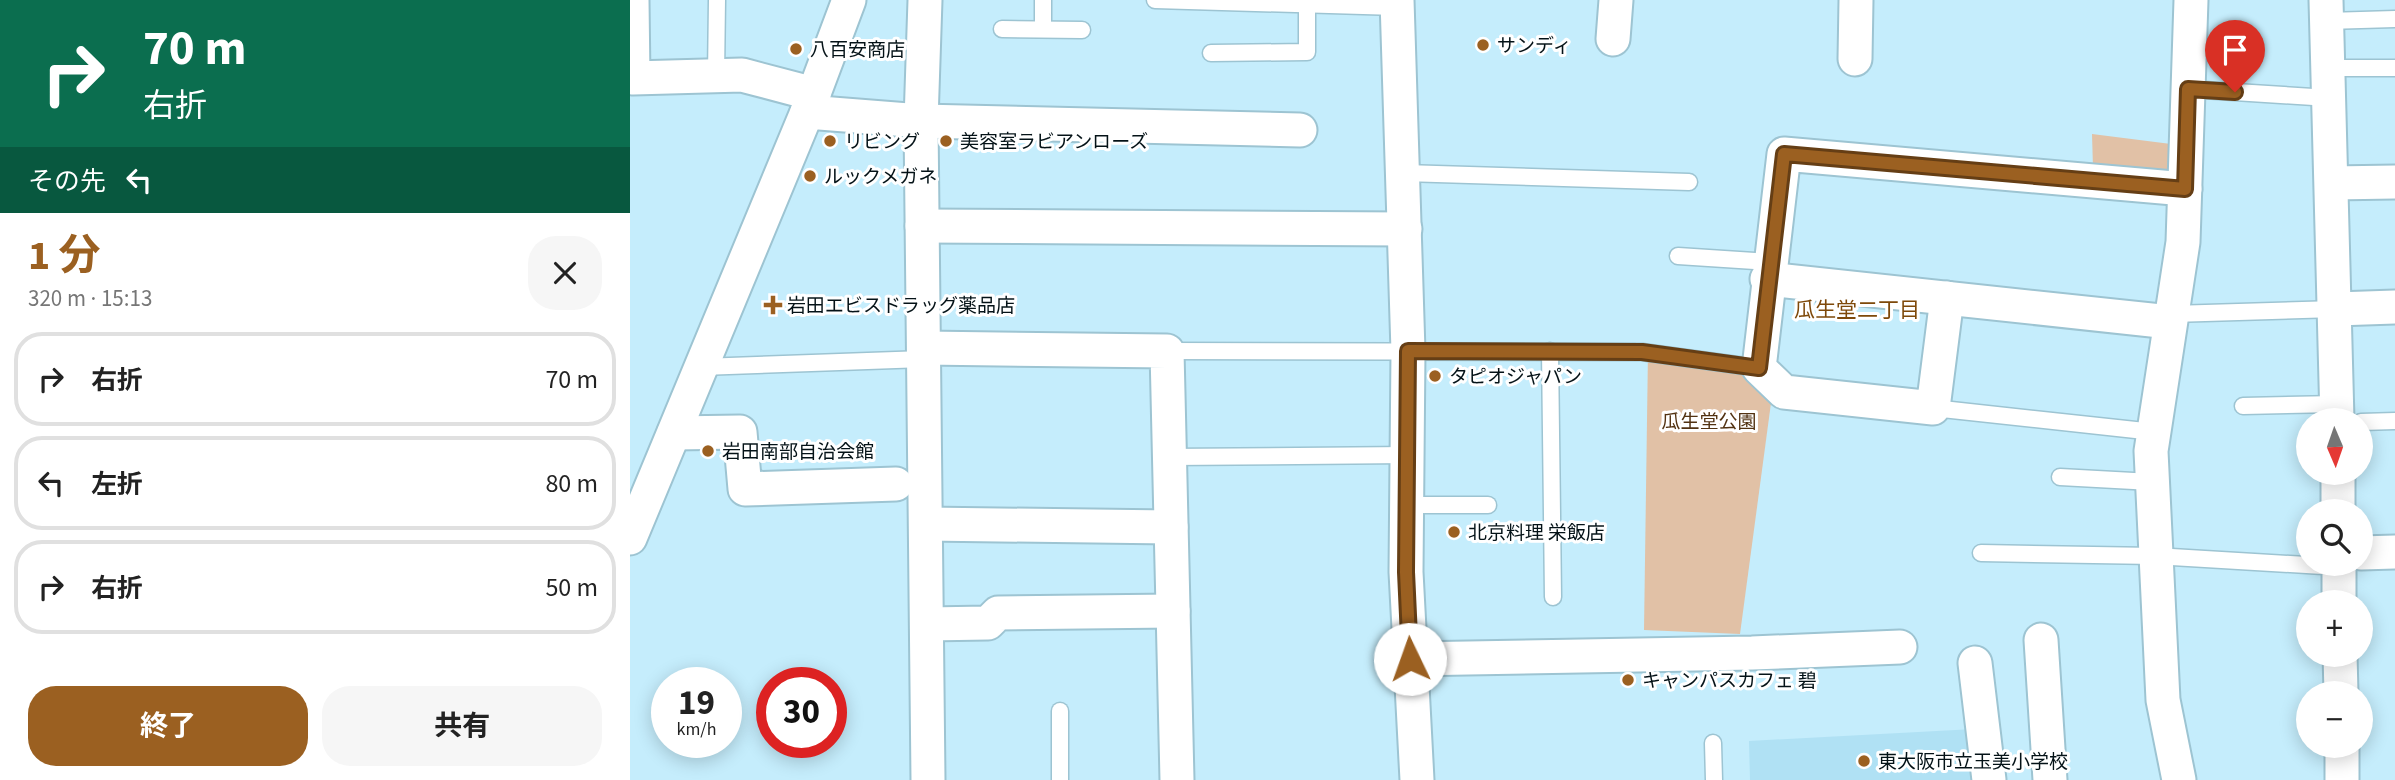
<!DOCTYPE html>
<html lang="ja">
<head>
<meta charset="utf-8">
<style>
  body { margin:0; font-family:"Source Sans 3","Noto Sans JP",sans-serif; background:#f6f6f6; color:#222; height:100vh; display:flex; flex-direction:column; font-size:26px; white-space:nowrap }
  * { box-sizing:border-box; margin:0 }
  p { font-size:23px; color:#767676 }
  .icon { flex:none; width:38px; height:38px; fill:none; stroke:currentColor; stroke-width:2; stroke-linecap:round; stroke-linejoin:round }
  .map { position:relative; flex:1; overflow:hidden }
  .side { display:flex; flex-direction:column; background:#fff; width:630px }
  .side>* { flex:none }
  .guide { background:#0b6e4f; color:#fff; overflow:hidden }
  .needle { width:46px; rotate:178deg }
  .fabs { position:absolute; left:1666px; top:408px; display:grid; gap:14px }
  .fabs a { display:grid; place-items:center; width:77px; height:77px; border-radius:50%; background:#fff; box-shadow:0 4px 18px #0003; font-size:35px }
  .speed { position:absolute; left:21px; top:667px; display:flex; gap:14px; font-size:35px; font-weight:700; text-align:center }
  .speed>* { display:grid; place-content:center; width:91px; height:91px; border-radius:50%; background:#fff; box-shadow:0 4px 18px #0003; line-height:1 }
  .speed small { font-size:18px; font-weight:400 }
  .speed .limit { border:10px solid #d22; background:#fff; color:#111 }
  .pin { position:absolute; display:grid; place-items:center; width:60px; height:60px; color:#fff; margin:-72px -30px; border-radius:50% 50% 50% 0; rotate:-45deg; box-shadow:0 0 7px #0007 }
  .pin .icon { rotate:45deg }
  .me { position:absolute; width:77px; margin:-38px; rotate:357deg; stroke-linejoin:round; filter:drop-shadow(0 0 5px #0008) }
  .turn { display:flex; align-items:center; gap:24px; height:147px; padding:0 28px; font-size:32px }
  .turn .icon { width:91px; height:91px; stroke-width:2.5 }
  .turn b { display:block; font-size:49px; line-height:60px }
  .then { display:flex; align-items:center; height:66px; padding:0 28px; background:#0003; gap:14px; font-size:26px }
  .round { display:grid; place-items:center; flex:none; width:74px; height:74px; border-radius:28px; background:#f6f6f6 }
  .summary { display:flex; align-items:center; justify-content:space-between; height:119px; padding:0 28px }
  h1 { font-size:42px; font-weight:700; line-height:52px; color:#9b6021 }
  .action { display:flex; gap:14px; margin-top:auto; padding:14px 28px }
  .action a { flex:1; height:80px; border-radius:28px; background:#9b6021; color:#fff; font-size:28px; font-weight:700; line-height:80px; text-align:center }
  .action a+a { background:#f6f6f6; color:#222 }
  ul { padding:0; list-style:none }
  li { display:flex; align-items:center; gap:21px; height:94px; margin:0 14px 10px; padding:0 14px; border:4px solid #e0e0e0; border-radius:28px }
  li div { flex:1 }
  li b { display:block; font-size:26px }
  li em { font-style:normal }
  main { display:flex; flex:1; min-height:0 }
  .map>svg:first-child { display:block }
  .built { fill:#b0e1f4 }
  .green { fill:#e1c1a6 }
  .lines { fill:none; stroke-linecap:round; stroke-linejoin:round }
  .lane-casing { stroke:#9dc4d2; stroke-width:19 }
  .street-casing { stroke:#9dc4d2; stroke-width:37 }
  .lane { stroke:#fff; stroke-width:16 }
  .street { stroke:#fff; stroke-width:33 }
  .route-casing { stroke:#653e15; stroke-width:18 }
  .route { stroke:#9b6021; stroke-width:12 }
  .poi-dot { fill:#9b6021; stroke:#fff; stroke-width:2.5 }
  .labels { text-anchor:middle; stroke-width:6; stroke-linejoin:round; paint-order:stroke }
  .poi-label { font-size:19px; fill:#041217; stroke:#fff; text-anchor:start }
  .park-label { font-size:19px; fill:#523212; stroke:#fff }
  .neighbourhood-label { font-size:21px; fill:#7e490a; stroke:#fff }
</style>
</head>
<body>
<main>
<section class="side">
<div class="guide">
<div class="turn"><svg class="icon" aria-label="right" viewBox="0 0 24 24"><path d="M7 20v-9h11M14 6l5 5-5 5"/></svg><div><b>70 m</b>右折</div></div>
<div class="then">その先<svg class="icon" aria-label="left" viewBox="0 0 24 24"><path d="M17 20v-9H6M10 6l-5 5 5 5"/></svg></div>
</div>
<div class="summary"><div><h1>1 分</h1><p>320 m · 15:13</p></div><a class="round"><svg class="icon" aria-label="close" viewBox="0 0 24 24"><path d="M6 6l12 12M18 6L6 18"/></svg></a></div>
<ul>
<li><svg class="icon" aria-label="right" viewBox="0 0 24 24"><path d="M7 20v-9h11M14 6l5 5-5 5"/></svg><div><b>右折</b></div><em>70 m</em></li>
<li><svg class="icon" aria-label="left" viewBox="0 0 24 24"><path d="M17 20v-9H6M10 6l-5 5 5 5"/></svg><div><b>左折</b></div><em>80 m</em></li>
<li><svg class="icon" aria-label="right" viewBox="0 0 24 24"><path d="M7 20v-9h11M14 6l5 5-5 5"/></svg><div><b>右折</b></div><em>50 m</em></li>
</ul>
<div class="action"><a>終了</a><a>共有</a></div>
</section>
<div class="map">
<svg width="1765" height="780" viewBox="0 0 1765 780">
  <rect width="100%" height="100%" fill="#c5edfc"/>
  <path class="built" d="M 1344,729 L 1350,780 L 1120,780 L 1119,741 Z"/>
  <g class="green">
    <path d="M 1462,134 L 1541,144 L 1541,177 L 1463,168 Z"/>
    <path d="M 1018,351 L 1113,365 L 1141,403 L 1110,634 L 1014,630 Z"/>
  </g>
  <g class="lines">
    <defs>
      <g id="lane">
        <path d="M 525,0 L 767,7"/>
        <path d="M 1697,21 L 1765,19"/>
        <path d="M 413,28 L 413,0"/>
        <path d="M 372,29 L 452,30"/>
        <path d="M 581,53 L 677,52 L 677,4"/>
        <path d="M 1698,68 L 1765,68"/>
        <path d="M 86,76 L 87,0"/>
        <path d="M 1558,89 L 1699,98"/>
        <path d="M 774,173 L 1059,182"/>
        <path d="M 1048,256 L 1140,262"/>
        <path d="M 1542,314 L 1706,309"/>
        <path d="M 537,351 L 1012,352 L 1129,368"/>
        <path d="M 920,351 L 923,597"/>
        <path d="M 71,367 L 294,359"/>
        <path d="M 1613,406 L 1707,404"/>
        <path d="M 1303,408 L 1524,432"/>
        <path d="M 1731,422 L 1765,421"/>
        <path d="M 539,457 L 779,455"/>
        <path d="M 1430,477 L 1522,482"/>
        <path d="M 778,505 L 858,505"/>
        <path d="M 1351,553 L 1525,556 L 1709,567"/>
        <path d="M 430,711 L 430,780"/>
        <path d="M 1083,743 L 1084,780"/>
      </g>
      <g id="street">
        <path d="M 2,0 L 3,78 L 112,75 L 184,94"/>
        <path d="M 295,0 L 291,121 L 298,780"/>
        <path d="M 767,0 L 778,351 L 776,572 L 787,780"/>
        <path d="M 1696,0 L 1707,420"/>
        <path d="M 983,39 L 986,0"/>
        <path d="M 1225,59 L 1226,0"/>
        <path d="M 177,112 L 291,121 L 670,130"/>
        <path d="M 1702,183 L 1765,182"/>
        <path d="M 292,226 L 775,229"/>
        <path d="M 1137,279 L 1540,322"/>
        <path d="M 1317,298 L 1303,408 L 1154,392 L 1129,368 L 1154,154 L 1555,189"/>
        <path d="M 1706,309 L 1765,307"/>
        <path d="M 294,348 L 537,351 L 547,780"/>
        <path d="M 44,433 L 110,432 L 115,489 L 266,484"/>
        <path d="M 1708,472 L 1708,511"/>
        <path d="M 296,524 L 541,527"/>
        <path d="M 0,538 L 177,112 L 219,0"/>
        <path d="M 1731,553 L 1765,552"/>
        <path d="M 1709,564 L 1709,602"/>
        <path d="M 297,624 L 358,623 L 368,613 L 543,611"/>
        <path d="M 1411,640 L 1420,780"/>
        <path d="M 1710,654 L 1711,693"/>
        <path d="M 780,659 L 1122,653 L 1270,647"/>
        <path d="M 1345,663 L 1359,780"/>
        <path d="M 1712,746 L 1712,780"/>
        <path d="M 1549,780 L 1533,700 L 1521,451 L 1553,242 L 1561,0"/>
      </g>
    </defs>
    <use href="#lane" class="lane-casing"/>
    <use href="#street" class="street-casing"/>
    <use href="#lane" class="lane"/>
    <use href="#street" class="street"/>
  </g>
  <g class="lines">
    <defs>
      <path id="route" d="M 780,659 L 776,572 L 778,351 L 1012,352 L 1129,368 L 1154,154 L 1555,189 L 1558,89 L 1605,92"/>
    </defs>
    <use href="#route" class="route-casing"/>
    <use href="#route" class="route"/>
  </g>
  <g class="poi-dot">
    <circle cx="853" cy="45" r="7"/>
    <circle cx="166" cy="49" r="7"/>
    <circle cx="200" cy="141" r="7"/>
    <circle cx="316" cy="141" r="7"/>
    <circle cx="180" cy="176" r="7"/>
    <path d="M139.5 294.5h7v7h7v7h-7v7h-7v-7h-7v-7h7z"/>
    <circle cx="805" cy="376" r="7"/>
    <circle cx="78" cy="451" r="7"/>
    <circle cx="824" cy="532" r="7"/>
    <circle cx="998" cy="680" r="7"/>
    <circle cx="1234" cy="761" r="7"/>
  </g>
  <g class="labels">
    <g class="poi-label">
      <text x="867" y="52">サンディ</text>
      <text x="180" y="56">八百安商店</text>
      <text x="214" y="148">リビング</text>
      <text x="330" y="148">美容室ラビアンローズ</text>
      <text x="194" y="183">ルックメガネ</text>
      <text x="157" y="312">岩田エビスドラッグ薬品店</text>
      <text x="819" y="383">タピオジャパン</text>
      <text x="92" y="458">岩田南部自治会館</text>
      <text x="838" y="539">北京料理 栄飯店</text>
      <text x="1012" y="687">キャンパスカフェ 碧</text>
      <text x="1248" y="768">東大阪市立玉美小学校</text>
    </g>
    <g class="park-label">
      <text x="1079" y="428">瓜生堂公園</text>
    </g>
    <g class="neighbourhood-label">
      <text x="1227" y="317">瓜生堂二丁目</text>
    </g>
  </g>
</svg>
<div class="fabs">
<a><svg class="needle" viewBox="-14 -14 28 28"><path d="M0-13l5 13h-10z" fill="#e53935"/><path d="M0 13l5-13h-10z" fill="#767676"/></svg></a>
<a><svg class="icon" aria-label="search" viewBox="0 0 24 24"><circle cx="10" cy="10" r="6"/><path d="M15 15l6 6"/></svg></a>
<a>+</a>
<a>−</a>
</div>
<div class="speed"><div>19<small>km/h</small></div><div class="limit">30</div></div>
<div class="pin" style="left:1605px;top:92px;background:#d93025"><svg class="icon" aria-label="arrive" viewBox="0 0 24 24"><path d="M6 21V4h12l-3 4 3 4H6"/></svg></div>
<svg class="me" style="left:780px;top:659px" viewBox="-20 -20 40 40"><circle r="19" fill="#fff"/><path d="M0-13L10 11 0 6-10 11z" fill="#9b6021"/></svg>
</div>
</main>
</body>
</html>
